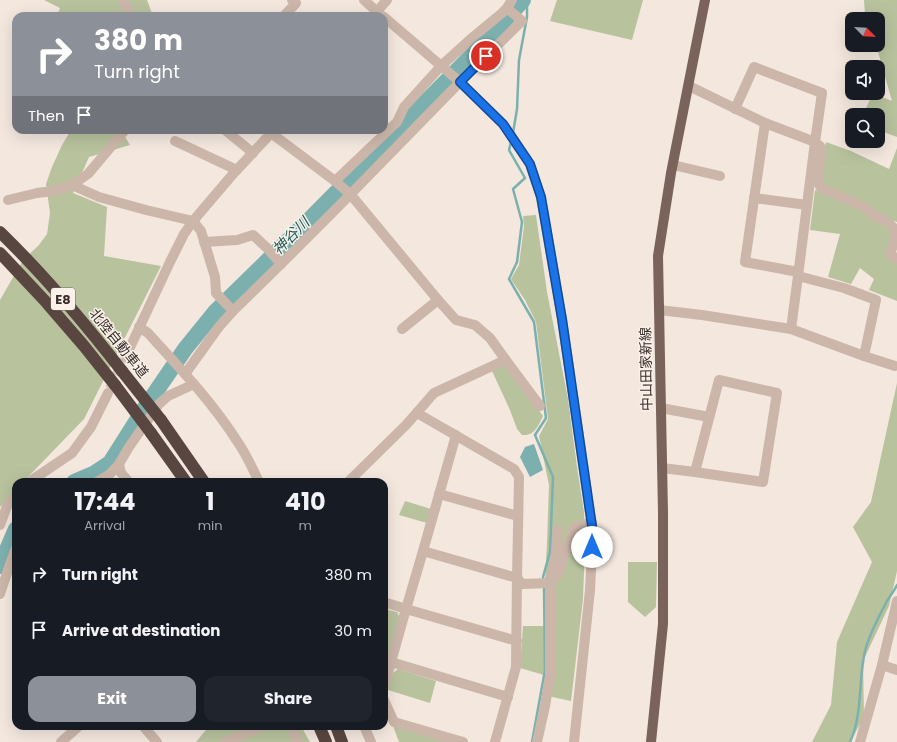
<!DOCTYPE html>
<html lang="en">
<head>
<meta charset="utf-8">
<style>
  body { margin:0; font-family:Poppins,"Noto Sans JP",sans-serif; background:#20242c; color:#f1f3f6; height:100vh; display:flex; flex-direction:column; font-size:15px; white-space:nowrap }
  * { box-sizing:border-box; margin:0 }
  p { font-size:13px; color:#9ea1a6 }
  .icon { flex:none; width:22px; height:22px; fill:none; stroke:currentColor; stroke-width:2; stroke-linecap:round; stroke-linejoin:round }
  .map { position:relative; flex:1; overflow:hidden }
  .drawer { position:absolute; left:12px; top:478px; width:376px; height:252px; display:flex; flex-direction:column; background:#171b24; border-radius:12px; box-shadow:0 4px 16px #0002 }
  .drawer>* { flex:none }
  .hud { position:absolute; left:12px; top:12px; width:376px; height:122px; border-radius:12px; box-shadow:0 4px 16px #0002; background:#8c9099; color:#fff; overflow:hidden }
  .needle { width:26px; rotate:114deg }
  .buttons { position:absolute; left:845px; top:12px; display:grid; gap:8px }
  .buttons a { display:grid; place-items:center; width:40px; height:40px; border-radius:8px; background:#171b24; box-shadow:0 4px 16px #0002; font-size:20px }
  .pin { position:absolute; display:grid; place-items:center; width:34px; height:34px; color:#fff; margin:-17px; border:2px solid #fff; border-radius:50%; box-shadow:0 1px 4px #0007 }
  .me { position:absolute; width:44px; margin:-22px; rotate:0deg; stroke-linejoin:round; filter:drop-shadow(0 0 3px #0008) }
  .turn { display:flex; align-items:center; gap:14px; height:84px; padding:0 16px; font-size:18px }
  .turn .icon { width:52px; height:52px; stroke-width:2.5 }
  .turn b { display:block; font-size:28px; line-height:34px }
  .then { display:flex; align-items:center; height:38px; padding:0 16px; background:#0003; gap:8px; font-size:15px }
  .eta { display:flex; justify-content:space-evenly; align-items:center; height:68px; text-align:center }
  .eta b { font-size:24px; font-weight:700; line-height:28px }
  .cta { display:flex; gap:8px; margin-top:auto; padding:8px 16px }
  .cta a { flex:1; height:46px; border-radius:12px; background:#8c9099; color:#fff; font-size:16px; font-weight:700; line-height:46px; text-align:center }
  .cta a+a { background:#20242c; color:#f1f3f6 }
  ul { padding:0; list-style:none }
  li { display:flex; align-items:center; gap:12px; height:56px; padding:0 16px }
  li div { flex:1 }
  li b { display:block; font-size:15px }
  li em { font-style:normal }
  .map>svg:first-child { display:block }
  .green { fill:#b8c29d }
  .water { fill:#7cb0af }
  .lines { fill:none; stroke-linecap:round; stroke-linejoin:round }
  .stream { stroke:#7cb0af; stroke-width:2.5 }
  .river { stroke:#7cb0af; stroke-width:16 }
  .minor-tunnel { stroke:#cec2ba; stroke-width:10; stroke-dasharray:10 5; stroke-linecap:butt }
  .minor { stroke:#cbb6a9; stroke-width:10 }
  .major { stroke:#7a635a; stroke-width:10 }
  .highway { stroke:#594640; stroke-width:12 }
  .highway-bridge { stroke:#594640; stroke-width:12 }
  .route-casing { stroke:#114b97; stroke-width:10 }
  .route { stroke:#1a73e8; stroke-width:7 }
  .labels { text-anchor:middle; stroke-width:3; stroke-linejoin:round; paint-order:stroke }
  .shield { fill:#faf2ea; stroke:#726863; stroke-width:1 }
  .shield-label { font-size:13px; font-weight:bold; fill:#382d29 }
  .street-label { font-size:14px; fill:#382d29; stroke:#faf2ea }
  .water-label { font-size:15px; font-style:italic; fill:#1e5a5a; stroke:#faf2ea }
</style>
</head>
<body>
<div class="map">
<svg width="897" height="742" viewBox="0 0 897 742">
  <rect width="100%" height="100%" fill="#f3e7de"/>
  <g class="green">
    <path d="M 44,0 L 147,0 L 153,16 L 57,16 L 60,8 Z"/>
    <path d="M 557,0 L 643,0 L 632,40 L 550,21 Z"/>
    <path d="M 864,0 L 897,0 L 897,137 L 878,130 L 878,115 L 863,115 L 873,93 L 892,101 L 876,45 L 878,45 L 878,19 L 867,19 L 865,15 Z"/>
    <path d="M 71,130 L 121,130 L 130,145 L 89,157 L 73,193 L 107,207 L 104,256 L 161,266 L 84,419 L 23,482 L 16,482 L 16,490 L 0,507 L 0,300 L 23,260 L 39,245 L 47,234 L 50,213 L 46,184 L 52,167 L 62,145 Z"/>
    <path d="M 826,142 L 851,151 L 889,169 L 897,148 L 897,222 L 884,218 L 825,186 L 822,182 Z"/>
    <path d="M 815,190 L 860,209 L 883,225 L 892,232 L 897,262 L 897,301 L 869,290 L 874,279 L 860,268 L 851,284 L 828,277 L 840,234 L 810,230 Z"/>
    <path d="M 536,215 L 547,292 L 568,399 L 577,467 L 584,512 L 585,544 L 583,599 L 571,701 L 543,695 L 544,675 L 520,668 L 523,626 L 544,626 L 545,582 L 547,543 L 549,485 L 539,436 L 548,419 L 536,322 L 525,300 L 511,279 L 519,265 L 524,226 L 523,216 Z"/>
    <path d="M 506,364 L 543,416 C 538,426 535,436 522,435 L 517,429 L 510,410 L 492,371 Z"/>
    <path d="M 897,383 L 897,571 L 889,606 L 863,661 L 864,717 L 850,742 L 812,742 L 831,705 L 837,642 L 872,562 L 853,527 L 871,502 Z"/>
    <path d="M 405,501 L 431,509 L 427,523 L 399,515 Z"/>
    <path d="M 628,562 L 657,562 L 656,607 L 645,617 L 628,602 Z"/>
    <path d="M 384,609 L 397,612 L 400,618 L 384,672 Z"/>
    <path d="M 398,669 L 436,681 L 430,703 L 388,690 L 393,673 Z"/>
    <path d="M 209,726 L 301,726 L 310,742 L 196,742 Z"/>
    <path d="M 393,726 L 448,742 L 399,742 Z"/>
  </g>
  <path class="water" d="M 534,444 L 543,470 L 530,477 L 520,457 L 525,447 Z"/>
  <g class="lines">
    <g class="stream">
      <path d="M 513,133 L 517,109 L 519,60 L 527,17 L 527,0"/>
      <path d="M 511,142 L 509,150 L 525,178 L 513,189 L 522,222 L 517,262 L 509,279 L 534,322 L 546,418 L 535,435 L 553,477 L 550,552 L 543,577 L 544,581"/>
      <path d="M 532,742 L 545,670 L 544,586"/>
      <path d="M 850,742 C 863,714 858,681 865,651 C 869,635 879,616 887,601 C 890,596 894,591 897,585"/>
    </g>
    <g class="river">
      <path d="M 74,482 L 95,473 L 110,463 L 146,406 L 185,349 L 215,312 L 307,222 L 483,44 L 523,0"/>
      <path d="M 0,566 L 16,529"/>
    </g>
    <path class="minor-tunnel" d="M 110,389 L 126,356"/>
    <g class="minor">
      <path d="M 123,0 L 131,16"/>
      <path d="M 364,0 L 382,16"/>
      <path d="M 284,16 L 296,3 L 292,0"/>
      <path d="M 373,16 L 387,0"/>
      <path d="M 384,17 L 460,82 L 503,124 L 530,164 L 541,197 L 562,319 L 593,533 L 590,590 L 574,742"/>
      <path d="M 735,109 L 754,67 L 822,93 L 815,142 L 821,147 L 818,182 L 821,188 L 864,207 L 874,215 L 887,222 L 895,229 L 895,240 L 890,254 L 897,259"/>
      <path d="M 765,123 L 745,262 L 798,272"/>
      <path d="M 225,130 L 253,153"/>
      <path d="M 271,133 L 335,181 L 351,195 L 438,300 L 456,320 L 475,325 L 490,338 L 505,359 L 501,362 L 434,393 L 406,425 L 348,482"/>
      <path d="M 175,141 L 237,170"/>
      <path d="M 673,165 L 720,176"/>
      <path d="M 335,181 L 397,122 L 404,107 L 441,66 L 473,37 L 502,13 L 507,8"/>
      <path d="M 72,185 L 99,197 L 146,210 L 193,221 L 201,231 L 215,277 L 216,293 L 233,311 L 218,328 L 185,374"/>
      <path d="M 754,198 L 807,205"/>
      <path d="M 8,200 L 37,193 L 53,191 L 72,185 L 88,174 L 125,130"/>
      <path d="M 204,242 L 237,240 L 253,235 L 267,248 L 281,264 L 338,207 L 460,82 L 522,21 L 507,8 L 512,0"/>
      <path d="M 659,310 L 702,315 L 791,329 L 864,356 L 876,300 L 844,288 L 798,276 L 815,142 L 765,123 L 689,86"/>
      <path d="M 233,311 L 281,264"/>
      <path d="M 139,327 L 148,333 C 180,368 213,403 239,444 C 247,456 253,469 259,482"/>
      <path d="M 402,329 L 438,300"/>
      <path d="M 791,329 L 798,276"/>
      <path d="M 126,356 L 170,262 L 184,234 L 193,221 L 233,174 L 274,130"/>
      <path d="M 864,356 L 895,366"/>
      <path d="M 505,359 L 540,406"/>
      <path d="M 661,408 L 709,417"/>
      <path d="M 662,468 L 695,472 L 763,482 L 777,393 L 719,380 L 695,472"/>
      <path d="M 29,482 L 72,453 L 91,427 L 108,393"/>
      <path d="M 97,482 L 110,474 L 119,464"/>
      <path d="M 129,482 L 121,473 L 119,464 L 129,447 L 159,404 L 168,396 L 194,384"/>
      <path d="M 439,494 L 518,516"/>
      <path d="M 0,525 L 7,506 L 16,494"/>
      <path d="M 423,551 L 456,435"/>
      <path d="M 517,578 L 522,584 L 550,583 C 563,571 560,564 566,549 C 568,542 572,535 574,528 L 592,522"/>
      <path d="M 0,594 L 10,564 L 16,548"/>
      <path d="M 384,602 L 406,609 L 423,551 L 517,578 L 519,477 L 514,469 L 417,413"/>
      <path d="M 391,662 L 508,697"/>
      <path d="M 882,665 L 897,670"/>
      <path d="M 384,687 L 406,609 L 517,641"/>
      <path d="M 384,700 L 394,722 L 463,742"/>
      <path d="M 143,726 L 157,742"/>
      <path d="M 291,726 L 298,742"/>
      <path d="M 364,726 L 371,742"/>
      <path d="M 61,742 L 79,726"/>
      <path d="M 225,742 L 263,726"/>
      <path d="M 495,742 L 516,667 L 517,578"/>
      <path d="M 537,742 L 545,706 L 550,676 L 550,583 L 555,563 L 558,530"/>
      <path d="M 860,742 L 882,665 L 897,601"/>
    </g>
    <path class="major" d="M 651,742 L 663,624 L 663,513 L 658,256 L 671,173 L 705,0"/>
    <g class="highway">
      <path d="M 0,232 C 44,275 84,322 122,371"/>
      <path d="M 0,253 L 46,302 L 84,346 L 115,385"/>
      <path d="M 161,420 L 204,482"/>
      <path d="M 151,433 L 186,482"/>
      <path d="M 319,726 L 326,742"/>
      <path d="M 336,726 L 342,742"/>
    </g>
    <g class="highway-bridge">
      <path d="M 122,371 L 161,420"/>
      <path d="M 115,385 L 151,433"/>
    </g>
  </g>
  <g class="lines">
    <defs>
      <path id="route" d="M 486,56 L 460,82 L 503,124 L 530,164 L 541,197 L 562,319 L 593,533 L 592,547"/>
    </defs>
    <use href="#route" class="route-casing"/>
    <use href="#route" class="route"/>
  </g>
  <g class="labels">
    <rect class="shield" x="51" y="288" width="24" height="22" rx="3"/>
    <g class="shield-label">
      <text x="63" y="304">E8</text>
    </g>
    <g class="street-label">
      <text transform="translate(119 343) rotate(51)" y="5">北陸自動車道</text>
      <text transform="translate(646 369) rotate(-91)" y="5">中山田家新線</text>
    </g>
    <g class="water-label">
      <text transform="translate(291 236) rotate(-45)" y="5">神谷川</text>
    </g>
  </g>
</svg>
<div class="buttons">
<a><svg class="needle" viewBox="-14 -14 28 28"><path d="M0-13l5 13h-10z" fill="#e53935"/><path d="M0 13l5-13h-10z" fill="#9ea1a6"/></svg></a>
<a><svg class="icon" aria-label="sound" viewBox="0 0 24 24"><path d="M4 9h4l5-4v14l-5-4H4zM17 9q2 3 0 6"/></svg></a>
<a><svg class="icon" aria-label="search" viewBox="0 0 24 24"><circle cx="10" cy="10" r="6"/><path d="M15 15l6 6"/></svg></a>
</div>
<div class="pin" style="left:486px;top:56px;background:#d93025"><svg class="icon" aria-label="arrive" viewBox="0 0 24 24"><path d="M6 21V4h12l-3 4 3 4H6"/></svg></div>
<svg class="me" style="left:592px;top:547px" viewBox="-20 -20 40 40"><circle r="19" fill="#fff"/><path d="M0-13L10 11 0 6-10 11z" fill="#1a73e8"/></svg>
<div class="hud">
<div class="turn"><svg class="icon" aria-label="right" viewBox="0 0 24 24"><path d="M7 20v-9h11M14 6l5 5-5 5"/></svg><div><b>380 m</b>Turn right</div></div>
<div class="then">Then<svg class="icon" aria-label="arrive" viewBox="0 0 24 24"><path d="M6 21V4h12l-3 4 3 4H6"/></svg></div>
</div>
<section class="drawer">
<div class="eta">
<div><b>17:44</b><p>Arrival</p></div>
<div><b>1</b><p>min</p></div>
<div><b>410</b><p>m</p></div>
</div>
<ul>
<li><svg class="icon" aria-label="right" viewBox="0 0 24 24"><path d="M7 20v-9h11M14 6l5 5-5 5"/></svg><div><b>Turn right</b></div><em>380 m</em></li>
<li><svg class="icon" aria-label="arrive" viewBox="0 0 24 24"><path d="M6 21V4h12l-3 4 3 4H6"/></svg><div><b>Arrive at destination</b></div><em>30 m</em></li>
</ul>
<div class="cta"><a>Exit</a><a>Share</a></div>
</section>
</div>
</body>
</html>
